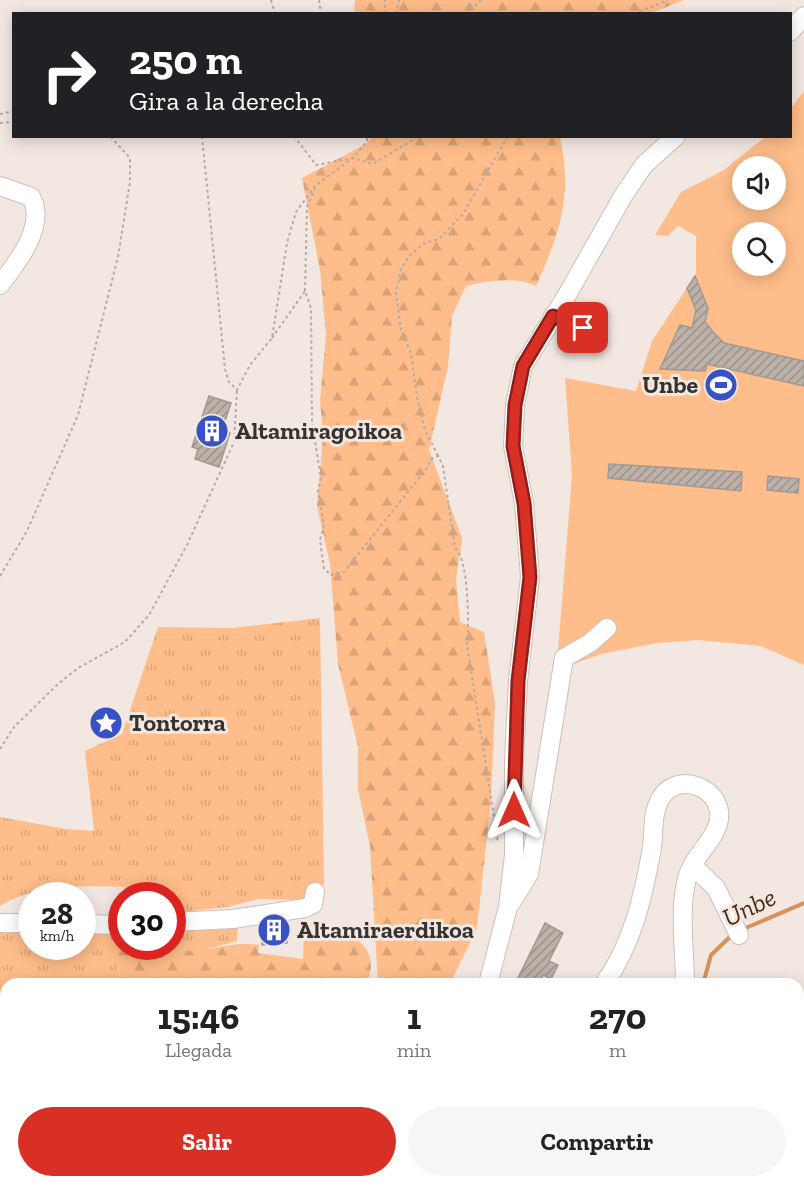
<!DOCTYPE html>
<html lang="es">
<head>
<meta charset="utf-8">
<style>
  body { margin:0; font-family:"Zilla Slab",serif; background:#f6f6f6; color:#222; height:100vh; display:flex; flex-direction:column; font-size:22px; white-space:nowrap }
  * { box-sizing:border-box; margin:0 }
  p { font-size:20px; color:#767676 }
  .icon { flex:none; width:33px; height:33px; fill:none; stroke:currentColor; stroke-width:2; stroke-linecap:round; stroke-linejoin:round }
  .map { position:relative; flex:1; overflow:hidden }
  .side { position:absolute; left:0px; top:978px; width:804px; height:210px; display:flex; flex-direction:column; background:#fff; border-radius:18px 18px 0 0; box-shadow:0 3px 15px #0003 }
  .side>* { flex:none }
  .top-card { position:absolute; left:12px; top:12px; width:780px; height:126px; border-radius:0px; box-shadow:0 3px 15px #0003; background:#202124; color:#fff; overflow:hidden }
  .tools { position:absolute; left:732px; top:156px; display:grid; gap:12px }
  .tools a { display:grid; place-items:center; width:54px; height:54px; border-radius:50%; background:#fff; box-shadow:0 3px 15px #0003; font-size:30px }
  .speed { position:absolute; left:18px; top:882px; display:flex; gap:12px; font-size:30px; font-weight:700; text-align:center }
  .speed>* { display:grid; place-content:center; width:78px; height:78px; border-radius:50%; background:#fff; box-shadow:0 3px 15px #0003; line-height:1 }
  .speed small { font-size:15px; font-weight:400 }
  .speed .limit { border:9px solid #d22; background:#fff; color:#111 }
  .pin { position:absolute; display:grid; place-items:center; width:51px; height:51px; color:#fff; margin:-26px; border-radius:12px; box-shadow:0 3px 9px #0006 }
  .me { position:absolute; width:66px; margin:-33px; rotate:0deg; stroke-linejoin:round; filter:drop-shadow(0 0 4px #0008) }
  .turn { display:flex; align-items:center; gap:21px; height:126px; padding:0 18px; font-size:27px }
  .turn .icon { width:78px; height:78px; stroke-width:2.5 }
  .turn b { display:block; font-size:42px; line-height:51px }
  .eta { display:flex; justify-content:space-evenly; align-items:center; height:102px; text-align:center }
  .eta b { font-size:36px; font-weight:700; line-height:42px }
  .action { display:flex; gap:12px; margin-top:auto; padding:12px 18px }
  .action a { flex:1; height:69px; border-radius:36px; background:#d93025; color:#fff; font-size:24px; font-weight:700; line-height:69px; text-align:center }
  .action a+a { background:#f6f6f6; color:#222 }
  .map>svg:first-child { display:block }
  .grass { fill:url(#grass-tufts) }
  .forest { fill:url(#forest-firs) }
  .pitch { fill:#febd8a; fill-rule:evenodd }
  .lines { fill:none; stroke-linecap:round; stroke-linejoin:round }
  .stream { stroke:#d7925b; stroke-width:4 }
  .building { fill:url(#building-hatch); stroke:#a29991; stroke-width:1.5 }
  .minor-casing { stroke:#cbc0b9; stroke-width:20 }
  .path { stroke:#b4aba6; stroke-width:2; stroke-dasharray:3 3; stroke-linecap:butt }
  .minor { stroke:#fff; stroke-width:18 }
  .route-casing { stroke:#8d1f18; stroke-width:15 }
  .route { stroke:#d93025; stroke-width:10 }
  .labels { text-anchor:middle; stroke-width:6; stroke-linejoin:round; paint-order:stroke }
  .poi-label { font-size:24px; font-weight:bold; fill:#36322f; stroke:#f3e8e1; text-anchor:start }
  .water-label { font-size:26px; font-style:italic; fill:#492d15; stroke:#f3e8e1 }
</style>
</head>
<body>
<div class="map">
<svg width="804" height="1188" viewBox="0 0 804 1188">
  <defs>
    <pattern id="grass-tufts" width="24" height="20" patternUnits="userSpaceOnUse" patternTransform="scale(1.5)"><rect width="24" height="20" fill="#febd8a"/><path d="M3 7l-1-3M5 7V3M7 7l1-3M15 17l-1-3M17 17v-4M19 17l1-3" fill="none" stroke="#daa377"/></pattern>
    <pattern id="forest-firs" width="22" height="20" patternUnits="userSpaceOnUse" patternTransform="scale(1.5)"><rect width="22" height="20" fill="#febd8a"/><path d="M5 1l3.5 6h-7zM16 11l3.5 6h-7z" fill="#daa377"/></pattern>
    <pattern id="building-hatch" width="6" height="6" patternUnits="userSpaceOnUse" patternTransform="scale(1.5)"><rect width="6" height="6" fill="#bbb1a9"/><path d="M-1 1l2-2M0 6l6-6M5 7l2-2" fill="none" stroke="#99918a"/></pattern>
  </defs>
  <rect width="100%" height="100%" fill="#f3e8e1"/>
  <g class="grass">
    <path d="M 320,618 L 324,885 L 311,885 L 304,900 L 259,899 L 227,907 L 173,913 L 172,896 L 147,895 L 144,887 C 98,887 41,880 0,906 L 0,817 L 66,829 L 94,831 L 85,751 L 122,734 L 158,627 L 233,628 Z"/>
    <path d="M 238,922 L 237,941 L 196,952 L 179,950 L 173,943 L 173,927 Z"/>
    <path d="M 31,927 L 32,946 L 82,946 L 83,928 L 121,928 L 121,939 L 118,940 L 118,984 L 6,984 L 4,1025 L 0,1002 L 0,929 Z"/>
    <path d="M 0,1082 L 6,1089 L 6,1182 L 73,1182 L 77,1188 L 0,1188 Z"/>
  </g>
  <g class="forest">
    <path d="M 355,0 L 684,0 L 649,14 L 354,13 Z"/>
    <path d="M 371,137 L 560,137 C 573,195 560,233 536,286 C 518,276 485,281 466,286 L 452,316 L 448,366 L 429,450 L 462,538 L 456,579 L 460,622 L 484,632 L 495,703 L 491,800 L 477,928 L 450,984 L 378,984 L 370,846 L 358,790 L 358,747 L 338,664 L 330,564 L 317,506 L 323,435 L 320,400 L 326,335 L 320,270 L 302,178 L 366,144 Z"/>
    <path d="M 319,924 C 351,932 382,946 367,984 L 118,984 L 118,940 L 121,939 L 122,946 L 172,946 L 173,943 L 179,950 C 210,954 227,940 259,945 L 258,953 L 303,959 L 304,929 Z"/>
    <path d="M 305,1182 L 378,1182 L 374,1188 L 305,1188 Z"/>
  </g>
  <path class="pitch" d="M 804,91 L 804,665 L 761,646 L 698,640 L 657,643 L 601,654 L 568,666 L 558,650 L 572,475 L 565,378 L 636,391 L 652,341 L 696,274 L 696,236 L 678,226 L 668,236 L 655,235 L 681,192 L 724,170 L 765,137 L 790,136 L 791,108 ZM 742,166 L 776,166 L 776,200 L 742,200 ZM 742,232 L 776,232 L 776,266 L 742,266 Z"/>
  <g class="lines">
    <g class="stream">
      <path d="M 741,930 L 804,903"/>
      <path d="M 703,984 L 711,955 L 732,935"/>
    </g>
  </g>
  <g class="building">
    <path d="M 695,276 L 708,308 L 705,322 L 715,334 L 724,343 L 804,361 L 804,386 L 707,364 L 705,371 L 660,369 L 680,325 L 692,328 L 696,310 L 687,288 Z"/>
    <path d="M 209,396 L 231,403 L 222,430 L 230,433 L 219,467 L 195,459 L 198,449 L 192,447 Z"/>
    <path d="M 609,464 L 742,472 L 741,491 L 608,478 Z"/>
    <path d="M 768,476 L 799,479 L 798,493 L 767,490 Z"/>
    <path d="M 286,922 L 287,943 L 262,945 L 261,926 Z"/>
    <path d="M 545,923 L 563,933 L 549,961 L 558,965 L 551,979 L 543,975 L 539,984 L 515,984 Z"/>
  </g>
  <g class="lines">
    <defs>
      <g id="minor">
        <path d="M 790,32 L 804,16"/>
        <path d="M 0,186 L 31,197 C 47,225 17,263 0,285"/>
        <path d="M 553,316 L 598,335"/>
        <path d="M 693,866 L 716,888 L 739,935"/>
        <path d="M 511,903 L 529,874 L 564,658 L 590,643 L 607,628"/>
        <path d="M 172,922 L 233,919 L 305,908 L 313,904 L 315,892"/>
        <path d="M 0,923 L 32,923"/>
        <path d="M 82,924 L 122,925"/>
        <path d="M 488,984 L 508,907 L 514,855 L 514,760 L 518,681 L 530,577 L 524,503 L 513,446 L 515,405 L 523,366 L 567,295 L 623,196 L 644,165 L 676,136"/>
        <path d="M 604,984 C 633,943 643,897 652,848 C 654,831 652,814 660,799 C 676,770 723,787 719,819 C 716,840 694,855 688,875 C 678,908 685,950 685,984"/>
        <path d="M 0,1027 L 6,1027"/>
        <path d="M 277,1182 L 279,1188"/>
        <path d="M 431,1188 L 436,1182"/>
        <path d="M 481,1188 L 482,1182"/>
        <path d="M 634,1188 L 636,1182"/>
      </g>
    </defs>
    <use href="#minor" class="minor-casing"/>
    <g class="path">
      <path d="M 271,0 L 275,14"/>
      <path d="M 319,0 L 321,14"/>
      <path d="M 385,14 L 385,0"/>
      <path d="M 396,14 L 399,0"/>
      <path d="M 466,14 L 481,0"/>
      <path d="M 634,14 L 668,0"/>
      <path d="M 0,114 L 14,111"/>
      <path d="M 0,123 L 14,122"/>
      <path d="M 202,136 L 225,369 L 229,382 L 237,390 L 250,365 L 272,338 L 287,243 L 296,212 L 316,185 L 353,158 L 373,164 L 419,136"/>
      <path d="M 294,136 L 316,165 L 353,158 L 367,141 L 367,136"/>
      <path d="M 305,291 L 307,207 L 315,188"/>
      <path d="M 272,338 L 305,291 L 311,308 L 312,423 L 321,478 L 318,491 L 324,525 L 320,540 L 324,569 L 331,575 L 344,572 L 427,468 L 431,459 L 438,456 L 443,466 L 455,548 C 469,559 469,625 467,644 L 498,843"/>
      <path d="M 438,456 L 425,430 L 417,397 L 411,353 L 401,330 L 396,293 L 401,269 L 410,255 L 425,243 L 439,239 L 463,214 L 508,136"/>
      <path d="M 0,576 L 27,531 L 78,415 L 118,257 L 130,182 L 130,158 L 110,136"/>
      <path d="M 0,749 L 14,727 L 58,684 L 78,668 L 125,642 L 149,615 L 187,545 L 234,442 L 237,390"/>
    </g>
    <use href="#minor" class="minor"/>
  </g>
  <g class="lines">
    <defs>
      <path id="route" d="M 514,810 L 518,681 L 530,577 L 524,503 L 513,446 L 515,405 L 523,366 L 553,316 L 583,328"/>
    </defs>
    <use href="#route" class="route-casing"/>
    <use href="#route" class="route"/>
  </g>
  <defs>
    <symbol id="stadium-disc" viewBox="-11 -11 22 22"><circle r="9.5" fill="#3852c4" stroke="#f3e8e1"/><path d="M0-5a6.5 5 0 1 0 0 10a6.5 5 0 1 0 0-10ZM-3.5-1.8h7v3.6h-7Z" fill="#fff"/></symbol>
    <symbol id="building-disc" viewBox="-11 -11 22 22"><circle r="9.5" fill="#3852c4" stroke="#f3e8e1"/><path d="M-4-6H4V6H1V3H-1V6H-4ZM-2.5-4.3h1.7v1.8h-1.7ZM.8-4.3h1.7v1.8H.8ZM-2.5-1h1.7V.8h-1.7ZM.8-1h1.7V.8H.8Z" fill="#fff"/></symbol>
    <symbol id="sight-disc" viewBox="-11 -11 22 22"><circle r="9.5" fill="#3852c4" stroke="#f3e8e1"/><path d="M0-6L1.8-2.2L6-1.7L2.9 1.2L3.7 5.4L0 3.3L-3.7 5.4L-2.9 1.2L-6-1.7L-1.8-2.2Z" fill="#fff"/></symbol>
  </defs>
  <g fill-rule="evenodd">
    <use href="#stadium-disc" x="702" y="366" width="38" height="38"/>
    <use href="#building-disc" x="193" y="412" width="38" height="38"/>
    <use href="#sight-disc" x="87" y="704" width="38" height="38"/>
    <use href="#building-disc" x="255" y="911" width="38" height="38"/>
  </g>
  <g class="labels">
    <g class="poi-label">
      <text x="698" y="393" text-anchor="end">Unbe</text>
      <text x="235" y="439">Altamiragoikoa</text>
      <text x="129" y="731">Tontorra</text>
      <text x="297" y="938">Altamiraerdikoa</text>
    </g>
    <g class="water-label">
      <text transform="translate(749 907) rotate(-26)" y="9">Unbe</text>
    </g>
  </g>
</svg>
<div class="tools">
<a><svg class="icon" aria-label="sound" viewBox="0 0 24 24"><path d="M4 9h4l5-4v14l-5-4H4zM17 9q2 3 0 6"/></svg></a>
<a><svg class="icon" aria-label="search" viewBox="0 0 24 24"><circle cx="10" cy="10" r="6"/><path d="M15 15l6 6"/></svg></a>
</div>
<div class="speed"><div>28<small>km/h</small></div><div class="limit">30</div></div>
<div class="pin" style="left:583px;top:328px;background:#d93025"><svg class="icon" aria-label="arrive" viewBox="0 0 24 24"><path d="M6 21V4h12l-3 4 3 4H6"/></svg></div>
<svg class="me" style="left:514px;top:810px" viewBox="-20 -20 40 40"><path d="M0-17L14 15 0 8-14 15z" fill="#d93025" stroke="#fff" stroke-width="4"/></svg>
<div class="top-card">
<div class="turn"><svg class="icon" aria-label="right" viewBox="0 0 24 24"><path d="M7 20v-9h11M14 6l5 5-5 5"/></svg><div><b>250 m</b>Gira a la derecha</div></div>
</div>
<section class="side">
<div class="eta">
<div><b>15:46</b><p>Llegada</p></div>
<div><b>1</b><p>min</p></div>
<div><b>270</b><p>m</p></div>
</div>
<div class="action"><a>Salir</a><a>Compartir</a></div>
</section>
</div>
</body>
</html>
